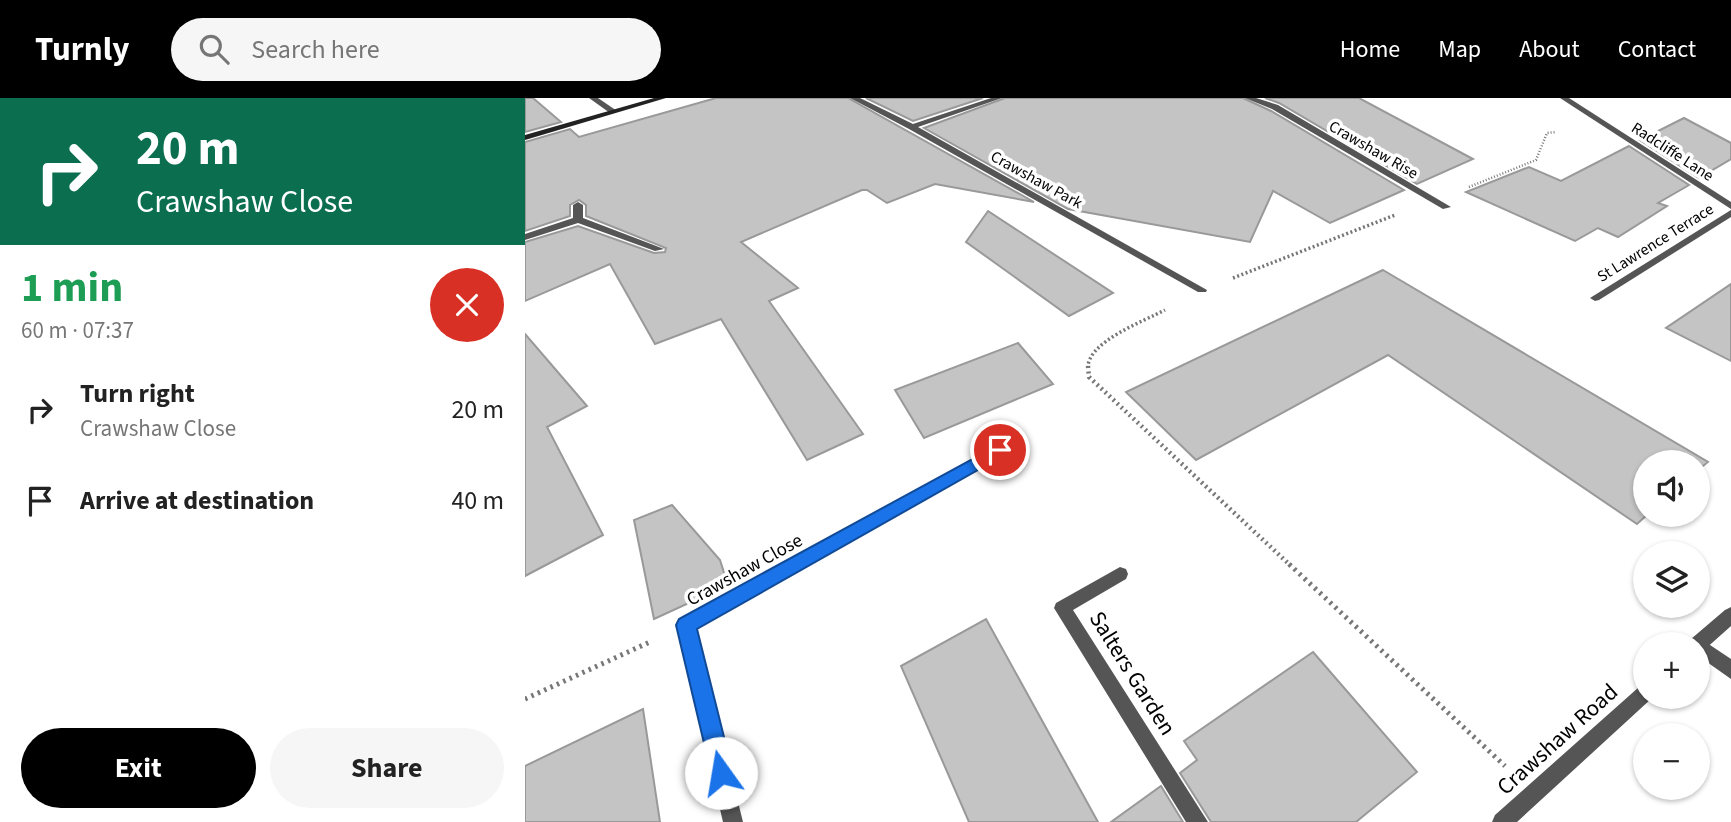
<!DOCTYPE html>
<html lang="en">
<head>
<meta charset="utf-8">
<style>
  body { margin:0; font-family:"Source Sans 3",sans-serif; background:#f6f6f6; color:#222; height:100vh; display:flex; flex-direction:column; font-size:26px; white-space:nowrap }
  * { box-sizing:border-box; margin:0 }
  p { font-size:23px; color:#767676 }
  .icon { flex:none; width:38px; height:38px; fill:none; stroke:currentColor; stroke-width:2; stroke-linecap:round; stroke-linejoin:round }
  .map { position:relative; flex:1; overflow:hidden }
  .drawer { display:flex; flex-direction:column; background:#fff; width:525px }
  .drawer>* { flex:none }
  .hud { background:#0b6e4f; color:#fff; overflow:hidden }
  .fabs { position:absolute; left:1108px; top:352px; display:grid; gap:14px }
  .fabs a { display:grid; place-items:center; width:77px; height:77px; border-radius:50%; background:#fff; box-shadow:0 2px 5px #0004; font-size:35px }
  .pin { position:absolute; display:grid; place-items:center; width:60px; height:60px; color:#fff; margin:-30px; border:4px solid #fff; border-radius:50%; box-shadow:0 2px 7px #0007 }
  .me { position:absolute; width:77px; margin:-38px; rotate:347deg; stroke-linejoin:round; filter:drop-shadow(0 0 5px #0008) }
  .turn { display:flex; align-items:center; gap:24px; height:147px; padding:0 21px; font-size:32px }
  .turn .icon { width:91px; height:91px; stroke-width:2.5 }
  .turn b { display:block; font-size:49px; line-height:60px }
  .round { display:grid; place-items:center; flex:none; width:74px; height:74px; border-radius:37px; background:#f6f6f6 }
  .overview { display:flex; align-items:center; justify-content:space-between; height:119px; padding:0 21px }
  h1 { font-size:42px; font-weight:700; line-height:52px; color:#1e9e55 }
  .primary-button { display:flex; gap:14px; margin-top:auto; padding:14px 21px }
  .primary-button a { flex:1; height:80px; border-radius:42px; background:#000; color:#fff; font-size:28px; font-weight:700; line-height:80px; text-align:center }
  .primary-button a+a { background:#f6f6f6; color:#222 }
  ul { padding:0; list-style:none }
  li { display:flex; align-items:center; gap:21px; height:91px; padding:0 21px }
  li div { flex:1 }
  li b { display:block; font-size:26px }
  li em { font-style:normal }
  header { display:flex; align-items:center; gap:42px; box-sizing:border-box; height:98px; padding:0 35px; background:#000; color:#fff }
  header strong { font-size:33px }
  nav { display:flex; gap:38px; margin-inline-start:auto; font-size:24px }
  .search { width:490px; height:63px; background:#f6f6f6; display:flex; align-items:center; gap:18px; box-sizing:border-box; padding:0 24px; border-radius:38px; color:#767676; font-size:26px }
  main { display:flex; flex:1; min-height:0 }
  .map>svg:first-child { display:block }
  .building { fill:#c4c4c4; stroke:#999; stroke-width:2 }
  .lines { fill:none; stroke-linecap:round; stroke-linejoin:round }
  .path-far3 { stroke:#777; stroke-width:2.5; stroke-dasharray:1 2; stroke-linecap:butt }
  .path-far2 { stroke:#777; stroke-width:3.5; stroke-dasharray:2 2.5; stroke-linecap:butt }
  .path-far1 { stroke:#777; stroke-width:4.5; stroke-dasharray:2 3.5; stroke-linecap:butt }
  .path { stroke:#777; stroke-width:5; stroke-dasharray:2.5 4.5; stroke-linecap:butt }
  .lane { fill:#555; fill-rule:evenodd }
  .street { fill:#555; fill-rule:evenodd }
  .secondary { fill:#222; fill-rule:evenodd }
  .route { fill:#1a73e8; stroke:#114b97; stroke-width:2 }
  .labels { text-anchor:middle; stroke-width:7; stroke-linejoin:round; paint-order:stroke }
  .far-street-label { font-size:16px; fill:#000; stroke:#fff }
  .street-label { font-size:19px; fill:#000; stroke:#fff }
  .near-street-label { font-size:23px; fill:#000; stroke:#fff }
</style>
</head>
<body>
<header>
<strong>Turnly</strong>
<div class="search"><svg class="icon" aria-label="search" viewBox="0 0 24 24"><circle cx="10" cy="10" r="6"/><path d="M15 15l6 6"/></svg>Search here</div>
<nav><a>Home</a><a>Map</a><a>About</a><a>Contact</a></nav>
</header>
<main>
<section class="drawer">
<div class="hud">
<div class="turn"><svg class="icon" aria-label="right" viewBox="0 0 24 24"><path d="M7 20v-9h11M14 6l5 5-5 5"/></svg><div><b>20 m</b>Crawshaw Close</div></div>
</div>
<div class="overview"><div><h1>1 min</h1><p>60 m · 07:37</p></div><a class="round" style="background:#d93025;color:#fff"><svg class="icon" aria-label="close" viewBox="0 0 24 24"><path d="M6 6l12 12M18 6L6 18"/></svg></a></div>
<ul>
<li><svg class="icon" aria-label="right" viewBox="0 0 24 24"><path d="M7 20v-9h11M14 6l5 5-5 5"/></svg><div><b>Turn right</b><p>Crawshaw Close</p></div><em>20 m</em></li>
<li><svg class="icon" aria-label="arrive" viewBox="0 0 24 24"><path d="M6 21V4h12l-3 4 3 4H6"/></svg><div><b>Arrive at destination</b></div><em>40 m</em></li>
</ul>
<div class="primary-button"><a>Exit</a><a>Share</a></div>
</section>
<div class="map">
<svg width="1206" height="724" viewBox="0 0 1206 724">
  <rect width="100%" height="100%" fill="#fff"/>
  <g class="building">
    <path d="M 0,0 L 8,0 L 36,24 L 0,34 Z"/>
    <path d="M 191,0 L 323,0 L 509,104 L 410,86 L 362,105 L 342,92 L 337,92 L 216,144 L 273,190 L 244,203 L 338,336 L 282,362 L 196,221 L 130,246 L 85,166 L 0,203 L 0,144 L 53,128 L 129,155 L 140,154 L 141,150 L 61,118 L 61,107 L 54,102 L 45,107 L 45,118 L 0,133 L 0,44 L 45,31 L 54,39 Z"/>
    <path d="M 341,0 L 458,0 L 388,23 Z"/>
    <path d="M 480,0 L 718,0 L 746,13 L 879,92 L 805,125 L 748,93 L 725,144 L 543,111 L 399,30 Z"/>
    <path d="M 740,0 L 834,0 L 948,61 L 892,86 L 754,5 Z"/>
    <path d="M 1159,20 L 1206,45 L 1206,61 L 1174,80 L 1115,42 Z"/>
    <path d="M 1104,48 L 1164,87 L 1133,105 L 1142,108 L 1093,139 L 1073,130 L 1050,143 L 941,94 L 1004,69 L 1036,83 Z"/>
    <path d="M 463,113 L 588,195 L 544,218 L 441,144 Z"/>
    <path d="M 858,172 L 1183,364 L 1172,373 L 1172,364 L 1120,364 L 1120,416 L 1123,416 L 1112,426 L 863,257 L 671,362 L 601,294 Z"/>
    <path d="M 1206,186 L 1206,263 L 1141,230 Z"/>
    <path d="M 0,236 L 62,308 L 22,329 L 78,437 L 0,478 Z"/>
    <path d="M 493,245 L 528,286 L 399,340 L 370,292 Z"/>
    <path d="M 147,407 L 195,462 L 203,487 L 129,521 L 109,422 Z"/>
    <path d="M 461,521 L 573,724 L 444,724 L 376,568 Z"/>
    <path d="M 788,554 L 892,674 L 831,724 L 686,724 L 655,675 L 672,662 L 659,643 Z"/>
    <path d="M 118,611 L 135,724 L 0,724 L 0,668 Z"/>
    <path d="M 636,688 L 658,724 L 586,724 Z"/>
  </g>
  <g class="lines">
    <path class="path-far3" d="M 944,89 L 1011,62 L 1022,35 L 1031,34"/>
    <g class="path-far2">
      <path d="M 708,180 L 870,117"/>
      <path d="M 563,270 C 562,244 619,223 640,212"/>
    </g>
    <path class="path-far1" d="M 563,268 L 564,279 L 766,468"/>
    <g class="path">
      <path d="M 764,466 L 980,668"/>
      <path d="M 0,601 L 127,543"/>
    </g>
    <path class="lane" d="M 1173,539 L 1206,561 L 1206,581 L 1172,557 L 1172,546 L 1165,546 L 1167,541 Z"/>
    <g class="street">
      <path d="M 64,0 L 73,0 L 92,13 L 85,15 Z"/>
      <path d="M 325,0 L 335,0 L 388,26 L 466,0 L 477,0 L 393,29 L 682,192 L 681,194 L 673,194 L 384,31 Z"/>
      <path d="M 720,0 L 731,0 L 753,7 L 926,109 L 918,111 L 747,11 Z"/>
      <path d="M 1035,0 L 1044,0 L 1206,104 L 1206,111 Z"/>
      <path d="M 53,104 L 58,107 L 58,120 L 139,151 L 130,153 L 53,125 L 0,142 L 0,136 L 48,120 L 48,107 Z"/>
      <path d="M 1206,112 L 1206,119 L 1074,202 L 1070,203 L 1065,200 Z"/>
      <path d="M 475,347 L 482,352 L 480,356 L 170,531 L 218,724 L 198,724 L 152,527 L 155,521 Z"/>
      <path d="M 595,469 L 601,471 L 603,476 L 601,481 L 548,512 L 683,724 L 661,724 L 529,510 L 531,505 Z"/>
      <path d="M 1206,509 L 1206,528 L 1178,553 L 1172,555 L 1172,546 L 1164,546 L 1166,541 L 1200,512 Z"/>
      <path d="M 1120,586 L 1120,598 L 1128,598 L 1126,601 L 992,724 L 967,724 L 970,717 L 1114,589 Z"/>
    </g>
    <path class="secondary" d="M 129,0 L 141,0 L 0,42 L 0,37 Z"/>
  </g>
  <path class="route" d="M 475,346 L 481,348 L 483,352 L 481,356 L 172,531 L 208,675 L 204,683 L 196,686 L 188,683 L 151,527 L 154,521 Z"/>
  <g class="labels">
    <g class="far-street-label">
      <text transform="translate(849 51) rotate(30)" y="6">Crawshaw Rise</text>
      <text transform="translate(1148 53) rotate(33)" y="6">Radcliffe Lane</text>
      <text transform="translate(512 81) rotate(29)" y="6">Crawshaw Park</text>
      <text transform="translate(1130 144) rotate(-32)" y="6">St Lawrence Terrace</text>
    </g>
    <g class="street-label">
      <text transform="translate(219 471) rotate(-29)" y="7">Crawshaw Close</text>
    </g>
    <g class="near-street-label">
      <text transform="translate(608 575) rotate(58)" y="8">Salters Garden</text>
      <text transform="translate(1032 641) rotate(-42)" y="8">Crawshaw Road</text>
    </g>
  </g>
</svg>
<div class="fabs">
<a><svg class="icon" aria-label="sound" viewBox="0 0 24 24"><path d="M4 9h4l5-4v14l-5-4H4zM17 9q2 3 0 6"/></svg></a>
<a><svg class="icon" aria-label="layers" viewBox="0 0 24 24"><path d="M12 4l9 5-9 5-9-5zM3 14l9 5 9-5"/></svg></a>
<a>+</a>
<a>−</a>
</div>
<div class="pin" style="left:475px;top:352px;background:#d93025"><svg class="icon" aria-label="arrive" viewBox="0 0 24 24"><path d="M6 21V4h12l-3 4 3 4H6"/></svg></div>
<svg class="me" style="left:196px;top:675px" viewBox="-20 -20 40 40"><circle r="19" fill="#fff"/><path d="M0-13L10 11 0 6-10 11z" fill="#1a73e8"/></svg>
</div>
</main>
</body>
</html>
